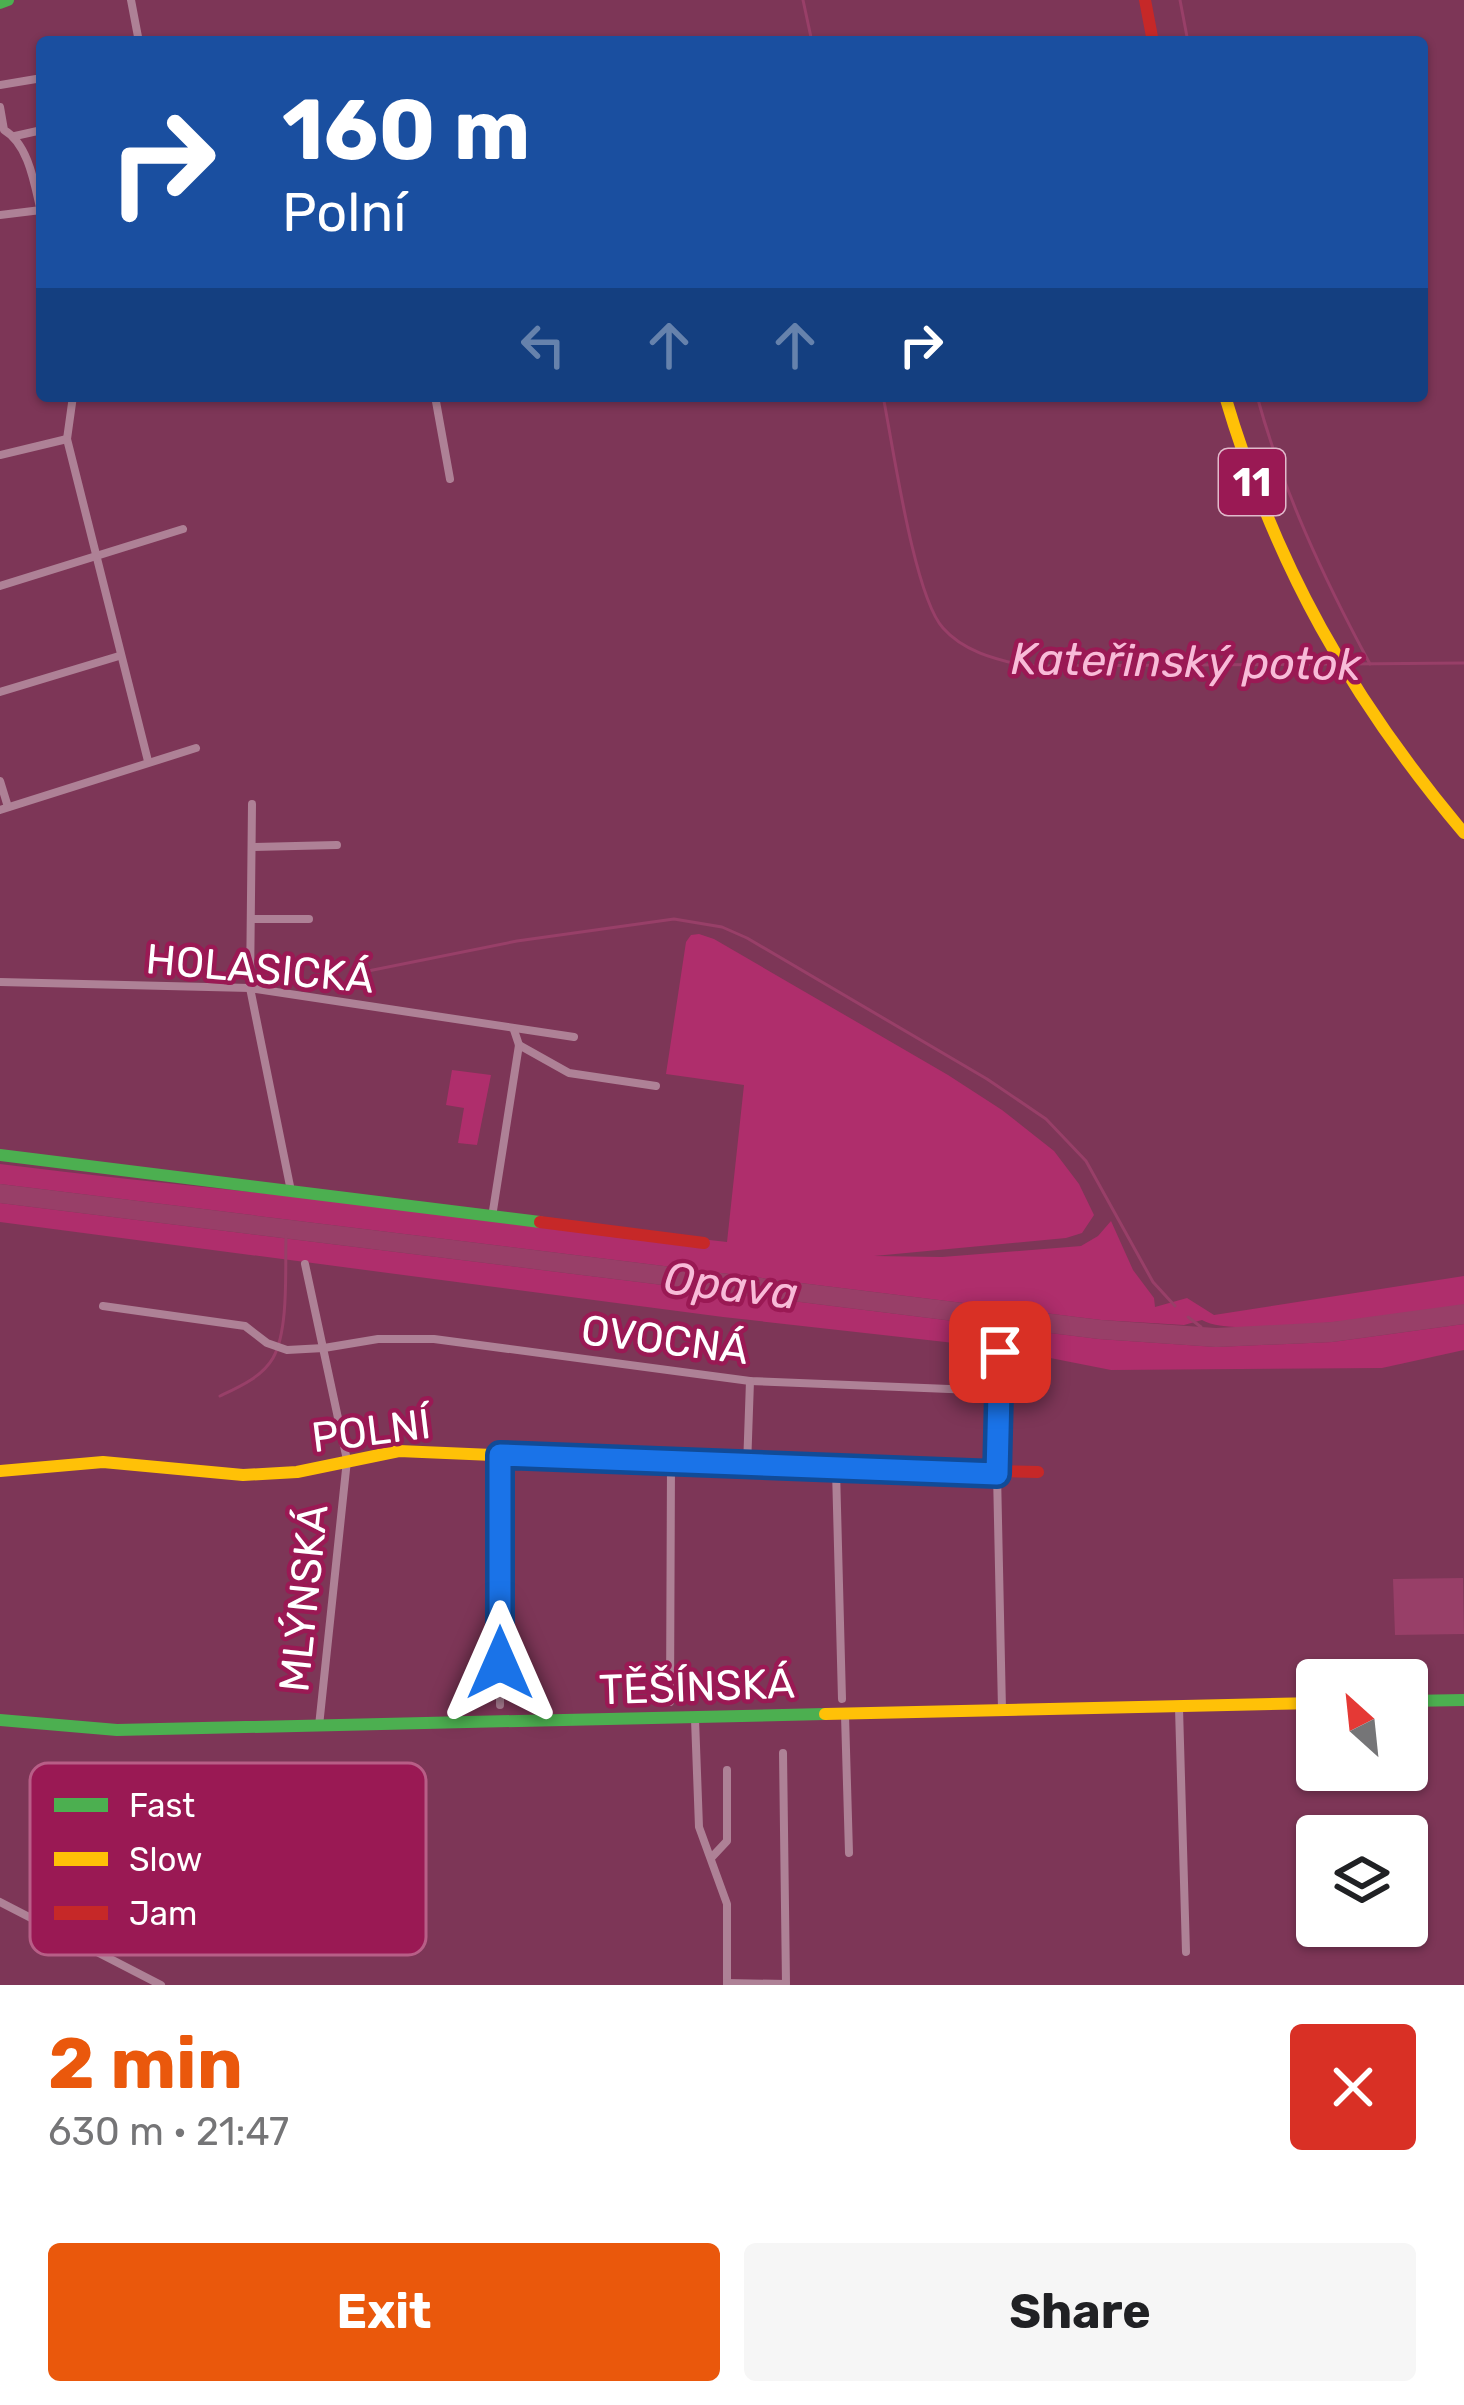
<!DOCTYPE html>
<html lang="en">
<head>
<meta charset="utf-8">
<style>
  body { margin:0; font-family:Rubik,sans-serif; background:#f6f6f6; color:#202124; height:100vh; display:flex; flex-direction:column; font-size:45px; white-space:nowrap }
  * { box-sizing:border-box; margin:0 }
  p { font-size:39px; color:#757577 }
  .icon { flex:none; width:66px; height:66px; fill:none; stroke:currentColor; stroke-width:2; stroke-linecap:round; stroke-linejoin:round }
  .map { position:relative; height:1985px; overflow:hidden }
  .side { display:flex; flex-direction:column; background:#fff; flex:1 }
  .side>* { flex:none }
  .banner { position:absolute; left:36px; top:36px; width:1392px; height:366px; border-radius:12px; box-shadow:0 3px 9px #0004; background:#1a4fa0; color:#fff; overflow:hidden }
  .needle { width:78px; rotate:333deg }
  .tools { position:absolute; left:1296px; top:1659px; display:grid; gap:24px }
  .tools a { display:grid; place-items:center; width:132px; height:132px; border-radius:12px; background:#fff; box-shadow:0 3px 9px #0004; font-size:60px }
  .pin { position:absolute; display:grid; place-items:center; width:102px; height:102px; color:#fff; margin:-51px; border-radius:24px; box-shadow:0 6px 18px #0006 }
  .me { position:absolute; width:132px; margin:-66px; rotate:0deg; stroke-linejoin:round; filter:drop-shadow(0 0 9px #0008) }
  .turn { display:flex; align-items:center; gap:42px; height:252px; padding:0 48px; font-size:54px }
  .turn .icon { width:156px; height:156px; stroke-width:2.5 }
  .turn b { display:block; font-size:84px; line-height:102px }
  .lanes { display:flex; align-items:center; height:114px; padding:0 48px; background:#0003; justify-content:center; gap:60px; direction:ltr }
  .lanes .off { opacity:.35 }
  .round { display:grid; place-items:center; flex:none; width:126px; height:126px; border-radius:12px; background:#f6f6f6 }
  .summary { display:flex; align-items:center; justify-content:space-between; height:204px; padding:0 48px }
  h1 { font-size:72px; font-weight:700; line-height:90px; color:#ea580c }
  .button { display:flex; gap:24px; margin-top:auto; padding:24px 48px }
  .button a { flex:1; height:138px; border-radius:12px; background:#ea580c; color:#fff; font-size:48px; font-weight:700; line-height:138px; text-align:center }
  .button a+a { background:#f6f6f6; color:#202124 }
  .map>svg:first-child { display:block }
  .green { fill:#af2e6c }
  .water { fill:#983f68 }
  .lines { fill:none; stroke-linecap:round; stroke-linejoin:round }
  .stream { stroke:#983f68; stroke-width:3 }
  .street { stroke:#ae8196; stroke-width:8 }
  .fast { stroke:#4caf50; stroke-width:12 }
  .slow { stroke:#ffc107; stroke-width:12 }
  .jam { stroke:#c62828; stroke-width:12 }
  .route-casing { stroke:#114b97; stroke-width:30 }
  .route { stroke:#1a73e8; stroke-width:21 }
  .labels { text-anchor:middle; stroke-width:9; stroke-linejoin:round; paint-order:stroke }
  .shield { fill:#9a1954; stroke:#e1bacc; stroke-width:3 }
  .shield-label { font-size:39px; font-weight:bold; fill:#fff }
  .street-label { font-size:42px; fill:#fff; stroke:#9a1954 }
  .water-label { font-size:45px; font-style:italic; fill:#f8bbd8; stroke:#9a1954 }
  .key { fill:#9a1954; stroke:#b85e87; stroke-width:3 }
  .key-label { font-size:33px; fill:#fff }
</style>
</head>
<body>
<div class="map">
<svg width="1464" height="1985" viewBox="0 0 1464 1985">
  <rect width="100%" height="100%" fill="#7d3657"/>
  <g class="green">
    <path d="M 699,934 L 714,939 L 948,1075 L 1002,1110 L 1054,1151 L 1079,1184 L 1094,1215 L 1082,1233 L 1066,1238 L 874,1256 L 942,1257 L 1081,1246 L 1098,1236 L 1111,1221 L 1133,1270 L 1154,1298 L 1155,1307 L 1187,1298 L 1214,1315 L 1464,1276 L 1464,1305 C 1417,1311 1236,1341 1202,1320 L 1184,1325 L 1101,1320 L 0,1184 L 0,1164 C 242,1194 485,1213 727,1242 L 744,1085 L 666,1074 L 686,942 L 691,935 Z"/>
    <path d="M 452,1070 L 491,1075 L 477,1145 L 458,1143 L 464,1108 L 446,1105 Z"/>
    <path d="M 0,1203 L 1099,1339 L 1216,1347 L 1332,1342 L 1464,1324 L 1464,1350 L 1382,1368 L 1111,1370 L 999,1348 L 723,1317 L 0,1222 Z"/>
  </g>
  <g class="water">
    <path d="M 0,1184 L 1101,1320 L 1216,1328 L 1331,1322 L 1464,1304 L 1464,1324 L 1332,1342 L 1216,1347 L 1099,1339 L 0,1203 Z"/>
    <path d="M 1463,1578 L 1464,1634 L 1395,1635 L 1393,1579 Z"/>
  </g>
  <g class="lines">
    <g class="stream">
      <path d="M 803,0 L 812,42"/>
      <path d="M 1180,0 L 1188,42"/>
      <path d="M 883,396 C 893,446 914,596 943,628 C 964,652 996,659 1025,666 L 1331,664"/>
      <path d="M 1257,396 C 1283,491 1323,577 1370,664"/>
      <path d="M 1347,664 L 1464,663"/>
      <path d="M 358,973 L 517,941 L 674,919 L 722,927 L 747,938 L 987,1079 L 1046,1119 L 1086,1161 L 1153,1282 L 1175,1306"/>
      <path d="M 1188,1317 L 1201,1327"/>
      <path d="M 220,1396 C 239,1387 262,1377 273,1358 C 289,1330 285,1269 286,1236"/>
    </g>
    <g class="street">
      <path d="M 131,0 L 139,42"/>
      <path d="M 0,85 L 42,78"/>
      <path d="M 0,107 L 4,130 C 30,145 35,188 42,216"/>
      <path d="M 15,136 L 42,130"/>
      <path d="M 0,215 L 41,210"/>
      <path d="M 73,396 L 67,439 L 148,761"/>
      <path d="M 435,396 L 450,479"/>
      <path d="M 0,455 L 67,439"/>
      <path d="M 0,586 L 183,529"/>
      <path d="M 0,692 L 119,656"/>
      <path d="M 0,781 L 8,807"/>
      <path d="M 252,804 L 250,988 L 291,1191"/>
      <path d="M 0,810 L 196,748"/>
      <path d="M 253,847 L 337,845"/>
      <path d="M 253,919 L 309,919"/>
      <path d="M 0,982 L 250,988 L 574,1037"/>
      <path d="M 519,1045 L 569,1073 L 656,1086"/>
      <path d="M 492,1217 L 519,1045 L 514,1030"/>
      <path d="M 305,1264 L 347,1460 L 319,1726"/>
      <path d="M 103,1306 L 245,1326 L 267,1343 L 287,1350 L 324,1348 L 378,1339 L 434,1339 L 750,1381 L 999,1391"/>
      <path d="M 1001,1352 L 997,1473 L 1002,1710"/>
      <path d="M 747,1467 L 750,1381"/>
      <path d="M 836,1470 L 842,1699"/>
      <path d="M 670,1702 L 671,1464"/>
      <path d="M 500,1705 L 500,1455"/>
      <path d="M 1179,1708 L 1186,1952"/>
      <path d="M 845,1715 L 849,1853"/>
      <path d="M 695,1719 L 699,1827 L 727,1904 L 727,1984"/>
      <path d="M 712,1857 L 727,1841 L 727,1770"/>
      <path d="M 0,1902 L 161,1985"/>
      <path d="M 727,1983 L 786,1984 L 783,1753"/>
    </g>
    <g class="fast">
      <path d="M 0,3 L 8,0"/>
      <path d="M 0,1155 L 540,1222"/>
      <path d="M 1407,1701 L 1464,1700"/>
      <path d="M 0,1720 L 117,1730 L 825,1714"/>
    </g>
    <g class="slow">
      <path d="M 1225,396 C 1275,565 1351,699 1464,833"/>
      <path d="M 0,1471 L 103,1462 L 243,1475 L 297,1472 L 399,1451 L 679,1463"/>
      <path d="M 825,1714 L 1317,1703"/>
    </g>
    <g class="jam">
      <path d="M 1145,0 L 1153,42"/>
      <path d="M 540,1222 L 704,1243"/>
      <path d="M 679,1463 L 1038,1472"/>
    </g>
  </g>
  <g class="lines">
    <defs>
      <path id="route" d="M 500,1663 L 500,1455 L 997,1474 L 1000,1352"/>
    </defs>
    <use href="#route" class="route-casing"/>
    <use href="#route" class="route"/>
  </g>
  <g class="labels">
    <rect class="shield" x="1219" y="449" width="66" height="66" rx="9"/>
    <g class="shield-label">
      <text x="1252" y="496">11</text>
    </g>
    <g class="street-label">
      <text transform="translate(260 968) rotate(5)" y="15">HOLASICKÁ</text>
      <text transform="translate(665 1339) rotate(7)" y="15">OVOCNÁ</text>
      <text transform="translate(371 1430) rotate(-7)" y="15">POLNÍ</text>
      <text transform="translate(303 1598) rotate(-84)" y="15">MLÝNSKÁ</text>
      <text transform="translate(697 1686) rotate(-2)" y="15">TĚŠÍNSKÁ</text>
    </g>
    <g class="water-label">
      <text transform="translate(1186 661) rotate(1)" y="16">Kateřinský potok</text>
      <text transform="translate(731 1285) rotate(7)" y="16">Opava</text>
    </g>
  </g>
  <rect x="30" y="1763" width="396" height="192" rx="18" class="key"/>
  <rect x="54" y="1798" width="54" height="14" fill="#4caf50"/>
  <rect x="54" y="1852" width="54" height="14" fill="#ffc107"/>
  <rect x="54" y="1906" width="54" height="14" fill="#c62828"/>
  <g class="key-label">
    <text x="129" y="1817">Fast</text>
    <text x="129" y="1871">Slow</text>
    <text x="129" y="1925">Jam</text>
  </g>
</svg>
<div class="tools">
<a><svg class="needle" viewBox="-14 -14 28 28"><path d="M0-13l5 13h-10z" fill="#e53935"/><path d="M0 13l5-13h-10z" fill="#757577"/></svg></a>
<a><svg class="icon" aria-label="layers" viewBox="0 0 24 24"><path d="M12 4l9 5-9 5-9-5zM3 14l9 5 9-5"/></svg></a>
</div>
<div class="pin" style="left:1000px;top:1352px;background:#d93025"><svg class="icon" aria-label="arrive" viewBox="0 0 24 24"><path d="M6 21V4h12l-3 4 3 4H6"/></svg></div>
<svg class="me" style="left:500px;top:1663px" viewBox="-20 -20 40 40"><path d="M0-17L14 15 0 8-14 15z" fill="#1a73e8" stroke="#fff" stroke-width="4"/></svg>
<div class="banner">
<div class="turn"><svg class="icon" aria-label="right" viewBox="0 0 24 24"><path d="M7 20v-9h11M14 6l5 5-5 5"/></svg><div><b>160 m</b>Polní</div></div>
<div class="lanes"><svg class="icon off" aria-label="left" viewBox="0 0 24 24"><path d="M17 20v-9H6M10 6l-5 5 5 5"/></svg><svg class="icon off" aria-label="ahead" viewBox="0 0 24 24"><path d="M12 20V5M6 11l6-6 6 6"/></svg><svg class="icon off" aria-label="ahead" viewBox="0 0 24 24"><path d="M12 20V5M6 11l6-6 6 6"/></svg><svg class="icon" aria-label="right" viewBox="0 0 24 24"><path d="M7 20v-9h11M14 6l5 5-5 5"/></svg></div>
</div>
</div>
<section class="side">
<div class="summary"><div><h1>2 min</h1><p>630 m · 21:47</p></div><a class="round" style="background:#d93025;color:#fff"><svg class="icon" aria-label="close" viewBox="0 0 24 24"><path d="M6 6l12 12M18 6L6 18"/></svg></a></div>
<div class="button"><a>Exit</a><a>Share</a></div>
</section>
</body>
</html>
